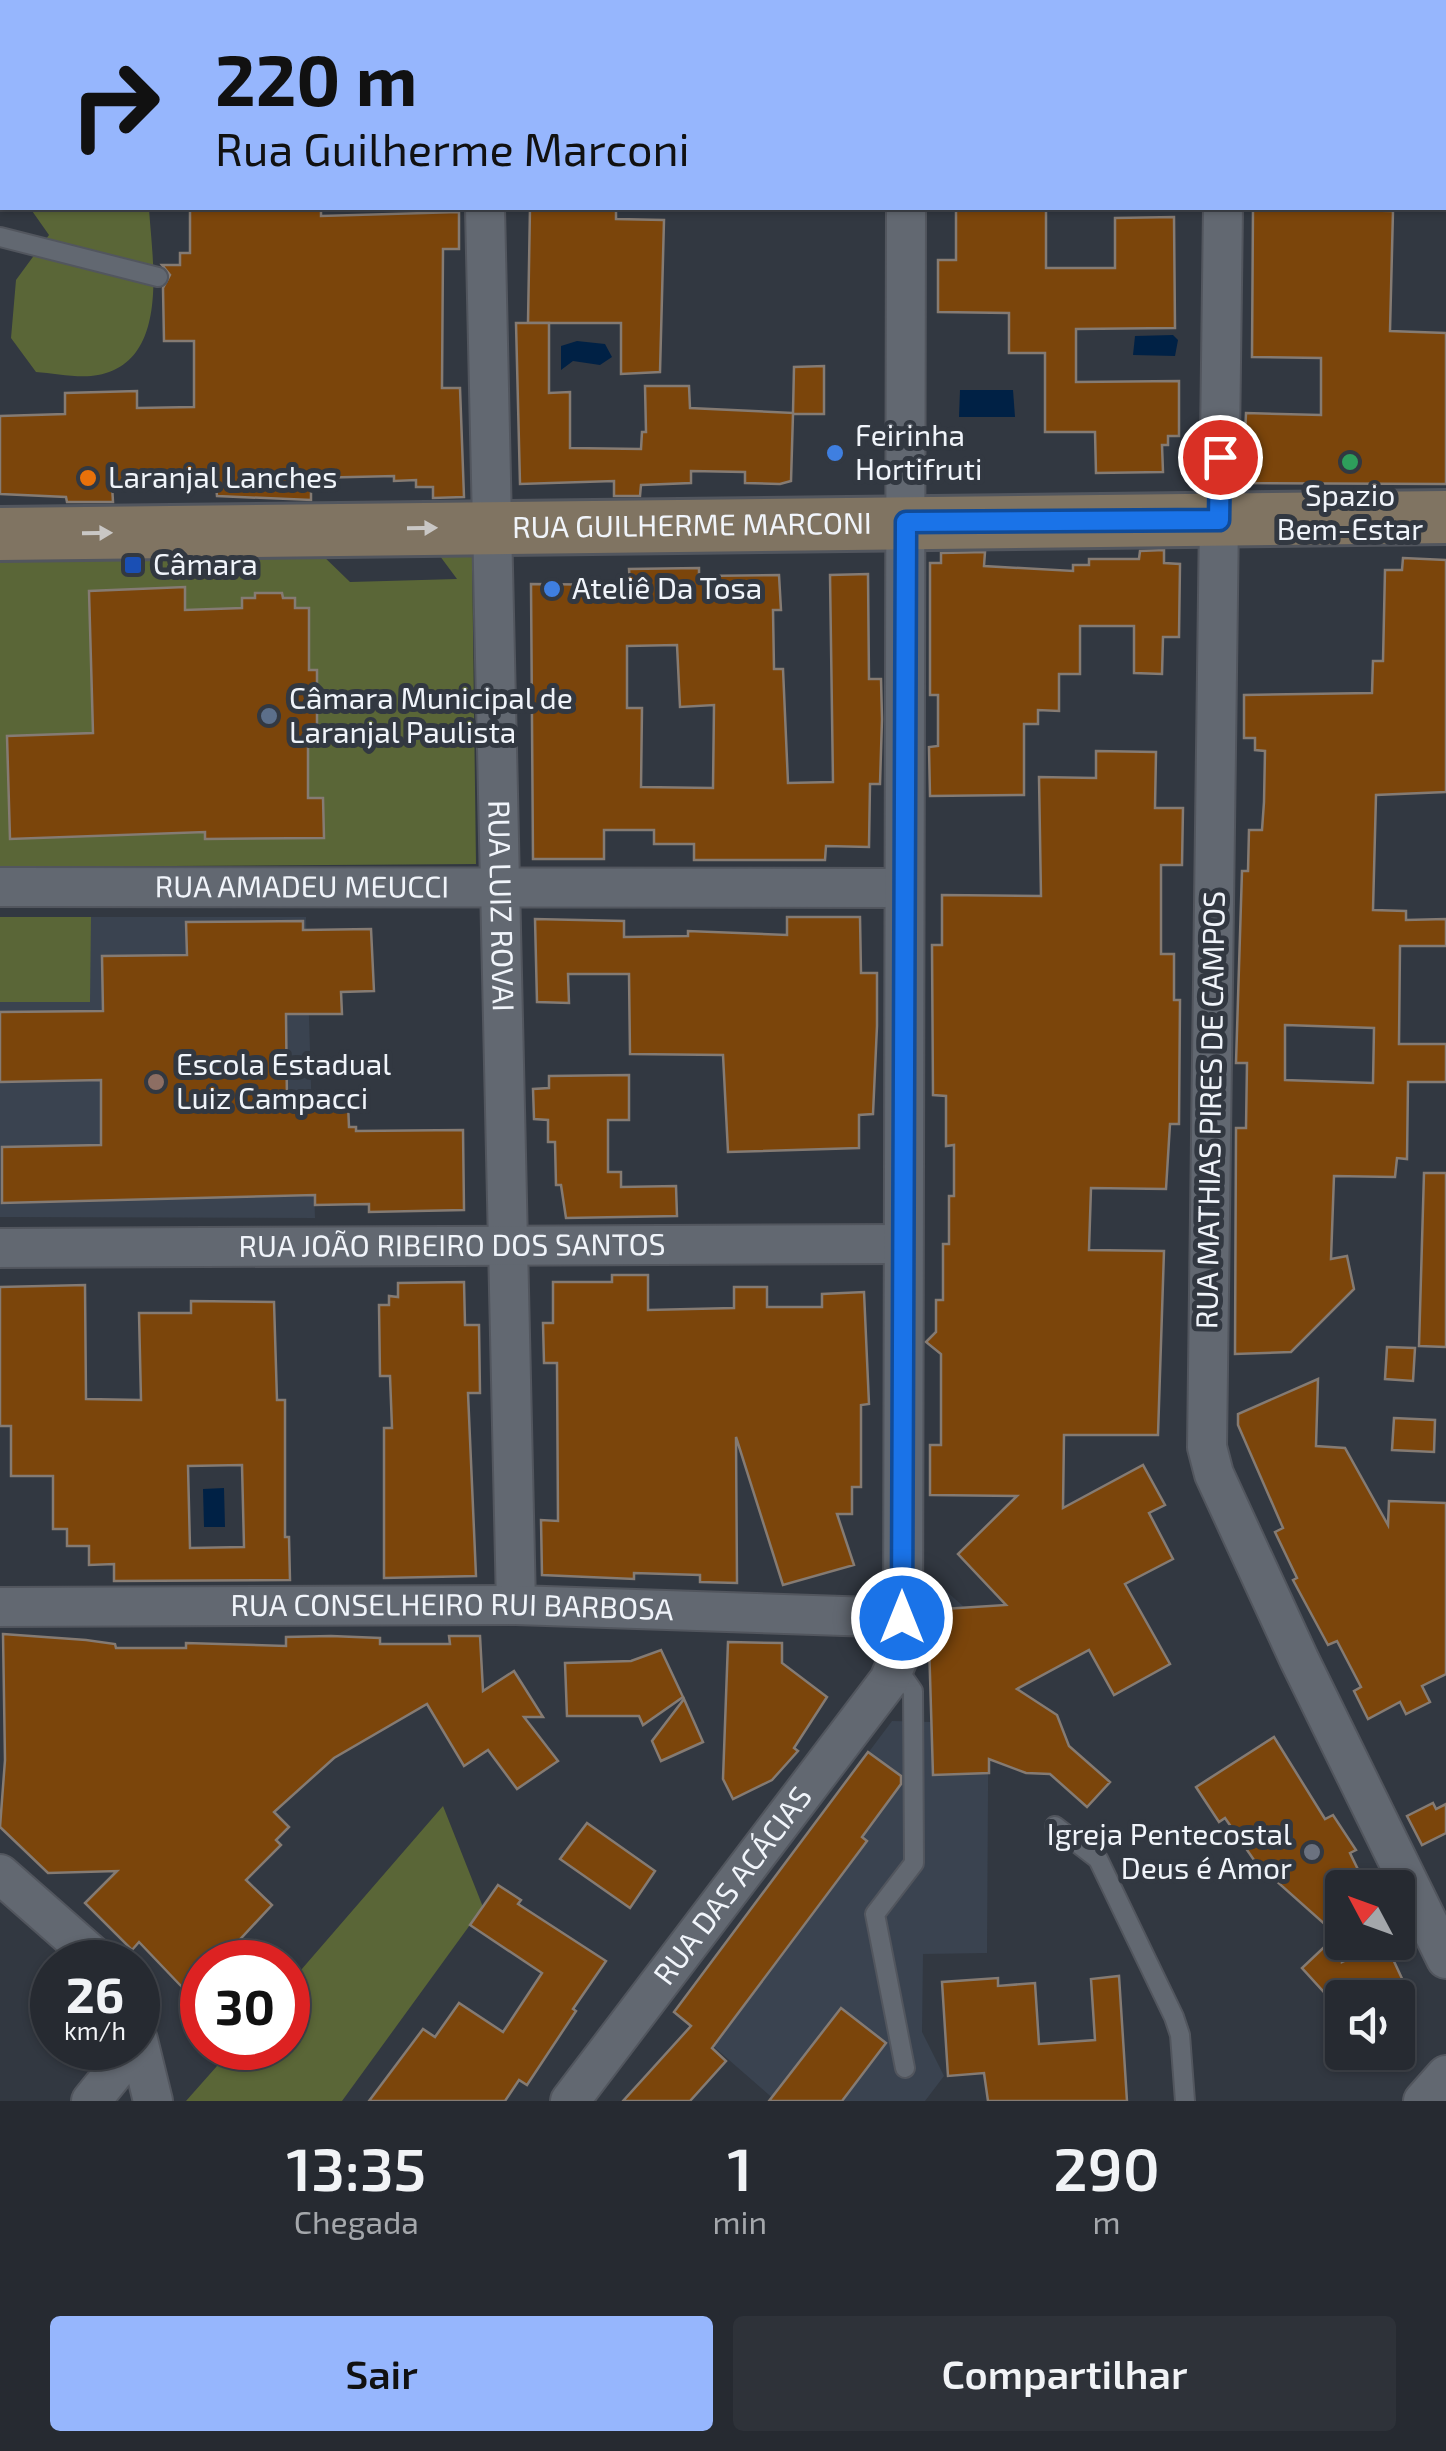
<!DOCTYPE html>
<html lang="pt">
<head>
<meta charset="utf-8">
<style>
  body { margin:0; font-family:"Exo 2",sans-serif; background:#2e3239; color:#f1f3f6; height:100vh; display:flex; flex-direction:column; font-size:38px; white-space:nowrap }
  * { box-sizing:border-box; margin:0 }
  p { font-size:32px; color:#a4a7ab }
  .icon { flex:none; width:55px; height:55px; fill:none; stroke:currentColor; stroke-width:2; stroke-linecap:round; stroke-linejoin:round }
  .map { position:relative; height:2101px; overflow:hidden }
  .panel { display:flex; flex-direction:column; background:#262a31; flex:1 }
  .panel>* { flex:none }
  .top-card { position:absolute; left:0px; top:0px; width:1448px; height:210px; box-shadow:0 2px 8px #0004,0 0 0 2px #42464d; background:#96b6fd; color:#111; overflow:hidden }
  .needle { width:65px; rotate:311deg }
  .fabs { position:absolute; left:1325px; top:1870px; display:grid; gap:20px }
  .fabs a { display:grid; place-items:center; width:90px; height:90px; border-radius:10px; background:#262a31; box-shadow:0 2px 8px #0004,0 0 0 2px #42464d; font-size:50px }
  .speed { position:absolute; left:30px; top:1940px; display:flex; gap:20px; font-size:50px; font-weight:700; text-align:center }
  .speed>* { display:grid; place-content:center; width:130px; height:130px; border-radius:50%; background:#262a31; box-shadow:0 2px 8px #0004,0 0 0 2px #42464d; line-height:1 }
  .speed small { font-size:25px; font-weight:400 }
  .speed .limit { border:15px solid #d22; background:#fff; color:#111 }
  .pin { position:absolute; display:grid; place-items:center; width:85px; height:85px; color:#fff; margin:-42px; border:5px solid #fff; border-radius:50%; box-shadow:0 2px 10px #0007 }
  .me { position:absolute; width:110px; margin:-55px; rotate:0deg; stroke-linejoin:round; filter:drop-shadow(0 0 8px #0008) }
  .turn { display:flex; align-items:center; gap:35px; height:210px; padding:0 50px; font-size:45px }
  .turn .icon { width:130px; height:130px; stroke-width:2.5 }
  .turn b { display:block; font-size:70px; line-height:85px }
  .eta { display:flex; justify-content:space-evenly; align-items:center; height:170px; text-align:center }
  .eta b { font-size:60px; font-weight:600; line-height:70px }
  .action { display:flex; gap:20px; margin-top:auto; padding:20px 50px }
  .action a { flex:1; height:115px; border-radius:10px; background:#96b6fd; color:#111; font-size:40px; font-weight:600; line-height:115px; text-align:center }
  .action a+a { background:#2e3239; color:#f1f3f6 }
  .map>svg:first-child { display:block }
  .built { fill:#3a4350 }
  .green { fill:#5a6637 }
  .water { fill:#002145 }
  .building { fill:#7b450b; stroke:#857b73; stroke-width:2.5; fill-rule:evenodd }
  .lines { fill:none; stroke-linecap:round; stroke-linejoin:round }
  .lane-casing { stroke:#52565e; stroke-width:22 }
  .street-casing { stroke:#52565e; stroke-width:42 }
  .secondary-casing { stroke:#52565e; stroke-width:58 }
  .lane { stroke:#626871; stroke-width:18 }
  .street { stroke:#626871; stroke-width:38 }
  .secondary { stroke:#807462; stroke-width:52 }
  .oneway { fill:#c9c7c5 }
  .route-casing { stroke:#114b97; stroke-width:25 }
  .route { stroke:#1a73e8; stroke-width:18 }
  .shop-dot { fill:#3f7fe0; stroke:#323841; stroke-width:4 }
  .leisure-dot { fill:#2e9e5b; stroke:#323841; stroke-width:4 }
  .food-dot { fill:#e8710a; stroke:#323841; stroke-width:4 }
  .transit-dot { fill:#1a4fb4; stroke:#323841; stroke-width:4 }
  .service-dot { fill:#5c6f8a; stroke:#323841; stroke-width:4 }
  .education-dot { fill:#8d6e63; stroke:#323841; stroke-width:4 }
  .worship-dot { fill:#6b7280; stroke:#323841; stroke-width:4 }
  .labels { text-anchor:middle; stroke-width:10; stroke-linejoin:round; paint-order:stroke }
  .poi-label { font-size:30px; fill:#f0f4fa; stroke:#323841; text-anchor:start }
  .street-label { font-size:30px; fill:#f0f4fa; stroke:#323841 }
</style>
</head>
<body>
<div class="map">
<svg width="1446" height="2101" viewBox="0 0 1446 2101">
  <rect width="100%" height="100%" fill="#323841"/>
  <g class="built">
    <path d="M 0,917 L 306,917 L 315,1218 L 0,1217 Z"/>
    <path d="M 929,1576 L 989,1629 L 987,1953 L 923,1954 L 922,2032 L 944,2076 L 925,2101 L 776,2101 L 674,2012 L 892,1721 L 931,1722 Z"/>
  </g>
  <g class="green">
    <path d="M 30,208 L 149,208 C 152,260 171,361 98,375 C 80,379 54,373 36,372 L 11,338 L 16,280 L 49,235 Z"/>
    <path d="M 434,548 L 472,554 L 476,864 L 0,867 L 0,554 L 317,550 L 350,582 L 457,579 Z"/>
    <path d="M 0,917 L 91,917 L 90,1002 L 0,1002 Z"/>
    <path d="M 443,1806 L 483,1907 L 342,2101 L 186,2101 L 233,2048 L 288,2048 L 288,1985 Z"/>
  </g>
  <g class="water">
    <path d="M 1173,335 L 1178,340 L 1175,356 L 1133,355 L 1135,336 Z"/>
    <path d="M 577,341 L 605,344 L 612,357 L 600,365 L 573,361 L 561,370 L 561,346 Z"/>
    <path d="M 960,390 L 1013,390 L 1015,417 L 959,417 Z"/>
    <path d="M 224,1488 L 225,1527 L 204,1527 L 203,1489 Z"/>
  </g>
  <g class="building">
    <path d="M 190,208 L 321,208 L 321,216 L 459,212 L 459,249 L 443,249 L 442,388 L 460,388 L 464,497 L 433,498 L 433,487 L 416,487 L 416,480 L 394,481 L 394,476 L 311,478 L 311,500 L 217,496 L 216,485 L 112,485 L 113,502 L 67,502 L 66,497 L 0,494 L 0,416 L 65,414 L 65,393 L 137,391 L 137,408 L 194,407 L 194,341 L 164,341 L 163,288 L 170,275 L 162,265 L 180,265 L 180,253 L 190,253 Z"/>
    <path d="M 530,208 L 616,208 L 616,219 L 664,220 L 660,372 L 621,374 L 621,323 L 528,323 Z"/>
    <path d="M 956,208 L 1046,208 L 1046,268 L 1115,268 L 1115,218 L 1174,217 L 1175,328 L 1076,329 L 1076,382 L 1179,381 L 1179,436 L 1168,436 L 1168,445 L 1162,445 L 1163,472 L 1096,473 L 1095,432 L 1045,432 L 1045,353 L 1009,353 L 1009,313 L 938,312 L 938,260 L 956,260 Z"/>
    <path d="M 1253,208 L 1393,211 L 1390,331 L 1446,333 L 1446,484 L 1243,483 L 1246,413 L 1321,415 L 1321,358 L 1252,357 Z"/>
    <path d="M 516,323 L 549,323 L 549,393 L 570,392 L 570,448 L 641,449 L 642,432 L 646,432 L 645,386 L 689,386 L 690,408 L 793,413 L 794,367 L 824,366 L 824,414 L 793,414 L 791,481 L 780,484 L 745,483 L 745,472 L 691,471 L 691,483 L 641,485 L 640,496 L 614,496 L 614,481 L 520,484 Z"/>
    <path d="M 1164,550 L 1164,563 L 1180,564 L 1179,637 L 1163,637 L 1162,674 L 1134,673 L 1134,626 L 1080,626 L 1080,674 L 1059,674 L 1059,711 L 1038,710 L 1038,724 L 1024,724 L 1024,795 L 930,796 L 929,747 L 938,746 L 938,695 L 930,695 L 930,563 L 941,563 L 941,553 L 985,552 L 984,566 L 1073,571 L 1073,565 L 1089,565 L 1089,559 L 1139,559 L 1140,551 Z"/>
    <path d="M 1403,558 L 1446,560 L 1446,792 L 1376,795 L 1373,910 L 1406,911 L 1406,920 L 1446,919 L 1446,946 L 1400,946 L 1399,1044 L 1446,1044 L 1446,1082 L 1408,1082 L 1407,1159 L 1397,1158 L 1395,1177 L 1334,1176 L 1331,1259 L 1347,1256 L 1354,1289 L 1291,1352 L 1235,1354 L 1236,1128 L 1246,1128 L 1247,1063 L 1236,1063 L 1242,871 L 1248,871 L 1249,830 L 1262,830 L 1264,802 L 1265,751 L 1255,750 L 1255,738 L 1244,738 L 1244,695 L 1372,693 L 1373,661 L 1383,661 L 1385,570 L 1402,570 ZM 1285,1025 L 1374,1028 L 1373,1083 L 1285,1080 Z"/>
    <path d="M 699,568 L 699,576 L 779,575 L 781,610 L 773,610 L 774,669 L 783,669 L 788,783 L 833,782 L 830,575 L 868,574 L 869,679 L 881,679 L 882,719 L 880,784 L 870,784 L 869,847 L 826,846 L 825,860 L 694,860 L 694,844 L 654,844 L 654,830 L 604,830 L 604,859 L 533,859 L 531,584 L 630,585 L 629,569 ZM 677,645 L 680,707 L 714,705 L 713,788 L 641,787 L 642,708 L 627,708 L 627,646 Z"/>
    <path d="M 185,587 L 185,610 L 242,608 L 242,598 L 255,598 L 255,593 L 282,593 L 283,598 L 295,598 L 295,608 L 309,608 L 309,670 L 317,670 L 317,743 L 308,744 L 308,798 L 323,798 L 324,838 L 205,839 L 205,832 L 10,839 L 7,736 L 93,733 L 89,591 Z"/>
    <path d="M 1096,751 L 1156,752 L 1155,808 L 1183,808 L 1182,865 L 1161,865 L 1161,954 L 1174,954 L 1174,1000 L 1180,1000 L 1179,1124 L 1170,1124 L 1166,1189 L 1091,1188 L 1089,1250 L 1164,1251 L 1158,1435 L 1064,1435 L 1063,1508 L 1143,1465 L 1165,1505 L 1149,1513 L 1173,1559 L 1125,1584 L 1170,1664 L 1114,1695 L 1089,1650 L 1017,1689 L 1057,1715 L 1069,1746 L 1110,1782 L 1087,1807 L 1050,1774 L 1026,1773 L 989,1759 L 989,1773 L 933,1775 L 928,1610 L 1006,1605 L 958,1554 L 1017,1496 L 930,1495 L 930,1445 L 941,1445 L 941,1354 L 926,1342 L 936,1332 L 936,1300 L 943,1300 L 943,1244 L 949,1244 L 949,1196 L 954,1196 L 954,1145 L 946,1146 L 946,1096 L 933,1095 L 932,945 L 942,945 L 942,895 L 1041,896 L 1039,777 L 1096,778 Z"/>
    <path d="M 787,917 L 860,917 L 861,973 L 877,973 L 877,1026 L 873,1114 L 859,1115 L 859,1148 L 728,1152 L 723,1055 L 630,1054 L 629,974 L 568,974 L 569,1003 L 537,1002 L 535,919 L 624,921 L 624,937 L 688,936 L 688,931 L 787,935 Z"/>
    <path d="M 303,921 L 303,930 L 371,929 L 374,991 L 341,992 L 342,1014 L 286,1014 L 287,1103 L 348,1103 L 349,1127 L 356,1127 L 356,1131 L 463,1130 L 464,1210 L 369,1212 L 369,1204 L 315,1205 L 315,1195 L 2,1203 L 2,1147 L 101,1145 L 101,1080 L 0,1082 L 0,1012 L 103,1011 L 102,956 L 187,955 L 186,922 Z"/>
    <path d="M 629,1075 L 629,1120 L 608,1120 L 608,1172 L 621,1172 L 621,1187 L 676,1186 L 677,1216 L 566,1218 L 561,1185 L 556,1185 L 555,1142 L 548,1142 L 548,1120 L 534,1119 L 533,1089 L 549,1088 L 549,1076 Z"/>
    <path d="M 1424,1173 L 1446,1173 L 1446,1347 L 1419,1346 Z"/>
    <path d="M 612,1275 L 648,1275 L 648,1310 L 734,1308 L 734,1287 L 767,1287 L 767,1307 L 822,1307 L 822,1294 L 864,1292 L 869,1404 L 861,1405 L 861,1487 L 852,1487 L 852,1514 L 837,1514 L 854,1565 L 783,1585 L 736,1437 L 737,1583 L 700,1582 L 700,1575 L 634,1573 L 634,1579 L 542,1575 L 541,1520 L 558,1521 L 557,1363 L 544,1363 L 543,1323 L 553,1323 L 553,1282 L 612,1282 Z"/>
    <path d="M 464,1282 L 465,1325 L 479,1325 L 480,1393 L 468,1393 L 476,1576 L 384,1578 L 384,1428 L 392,1428 L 390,1376 L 380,1376 L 379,1305 L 389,1305 L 389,1296 L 398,1297 L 398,1283 Z"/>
    <path d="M 85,1285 L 86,1399 L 141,1400 L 139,1313 L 191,1313 L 191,1301 L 274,1302 L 277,1400 L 285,1400 L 285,1537 L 289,1537 L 290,1580 L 114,1581 L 114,1564 L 89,1565 L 89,1546 L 67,1546 L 67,1529 L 53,1529 L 53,1476 L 11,1476 L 11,1426 L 0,1426 L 0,1287 ZM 242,1465 L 244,1547 L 190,1548 L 188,1466 Z"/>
    <path d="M 1387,1347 L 1415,1348 L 1413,1381 L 1385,1379 Z"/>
    <path d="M 1318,1379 L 1316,1446 L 1345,1448 L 1388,1525 L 1389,1501 L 1446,1503 L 1446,1674 L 1422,1686 L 1430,1702 L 1406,1714 L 1400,1702 L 1368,1719 L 1354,1691 L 1361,1687 L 1337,1641 L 1328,1645 L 1293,1580 L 1297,1578 L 1275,1532 L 1283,1528 L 1238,1425 L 1238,1414 Z"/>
    <path d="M 1394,1418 L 1435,1420 L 1434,1452 L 1392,1450 Z"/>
    <path d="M 3,1634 L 86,1640 L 115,1644 L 116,1648 L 186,1648 L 186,1643 L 286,1646 L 286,1637 L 331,1636 L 380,1638 L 380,1644 L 450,1644 L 449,1636 L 480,1636 L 483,1691 L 514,1671 L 543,1717 L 524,1717 L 558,1761 L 517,1789 L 488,1750 L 464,1766 L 427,1704 L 334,1758 L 274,1812 L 289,1827 L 276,1840 L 281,1845 L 246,1880 L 272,1905 L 219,1962 L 202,1962 L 202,2008 L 139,1942 L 132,1950 L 85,1903 L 117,1871 L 48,1873 L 0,1827 L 5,1760 Z"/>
    <path d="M 728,1642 L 782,1643 L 782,1663 L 827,1697 L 794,1748 L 798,1751 L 772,1780 L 733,1799 L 723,1779 Z"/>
    <path d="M 661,1650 L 683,1697 L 643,1725 L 639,1716 L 567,1716 L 565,1663 L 631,1661 Z"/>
    <path d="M 684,1699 L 703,1742 L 661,1761 L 652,1741 Z"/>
    <path d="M 1274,1737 L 1325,1819 L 1333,1815 L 1356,1850 L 1350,1853 L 1367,1888 L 1342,1888 L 1342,1962 L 1385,1942 L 1411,1998 L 1342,1998 L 1342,2012 L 1302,1968 L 1337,1935 L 1256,1863 L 1225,1818 L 1219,1822 L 1196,1787 Z"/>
    <path d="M 868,1752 L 901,1776 L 901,1784 L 862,1837 L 867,1841 L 712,2048 L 726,2061 L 690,2101 L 623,2101 L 691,2026 L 674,2012 Z"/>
    <path d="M 1433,1803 L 1436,1809 L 1446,1804 L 1446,1833 L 1422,1845 L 1407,1816 Z"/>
    <path d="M 587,1823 L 655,1871 L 630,1908 L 560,1859 Z"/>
    <path d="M 498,1885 L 521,1900 L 518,1904 L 606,1961 L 573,2009 L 576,2011 L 527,2085 L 519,2080 L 505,2101 L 369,2101 L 423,2029 L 435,2037 L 459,2003 L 503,2032 L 542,1973 L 470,1925 Z"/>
    <path d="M 1119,1976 L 1127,2101 L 988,2101 L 984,2073 L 948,2076 L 942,1982 L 998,1978 L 998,1986 L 1035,1983 L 1039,2044 L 1095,2040 L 1091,1979 Z"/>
    <path d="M 841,2008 L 886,2043 L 842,2101 L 769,2101 Z"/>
  </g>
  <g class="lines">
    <defs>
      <g id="lane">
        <path d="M 0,237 L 158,277"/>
        <path d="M 897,1668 L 913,1691 L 914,1863 L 875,1914 L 905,2068"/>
        <path d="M 1055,1826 L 1098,1859 L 1174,2017 L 1180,2035 L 1185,2101"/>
      </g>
      <g id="street">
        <path d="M 907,2 L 907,0"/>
        <path d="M 1226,2 L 1226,0"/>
        <path d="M 1445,30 L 1446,30"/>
        <path d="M 0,37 L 2,37"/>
        <path id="s1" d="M 485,208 L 516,1605"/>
        <path d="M 1223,208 L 1207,1447 L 1214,1474 L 1299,1659 L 1446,1959"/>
        <path id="s2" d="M 0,887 L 903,888"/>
        <path id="s3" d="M 0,1248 L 903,1244"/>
        <path id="s4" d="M 0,1607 L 516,1605 L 902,1618"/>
        <path d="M 0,1874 L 100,1962"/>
        <path d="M 138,2040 L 153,2101"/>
        <path d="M 91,2101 L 134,2048"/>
        <path id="s5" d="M 570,2101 L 889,1680 L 903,1647 L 906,208"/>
        <path d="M 1423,2101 L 1446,2075"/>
      </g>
      <g id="secondary">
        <path id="s6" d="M 0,534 L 1446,517"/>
      </g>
    </defs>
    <use href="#lane" class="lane-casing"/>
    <use href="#street" class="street-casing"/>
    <use href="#secondary" class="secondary-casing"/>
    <use href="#lane" class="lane"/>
    <use href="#street" class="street"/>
    <use href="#secondary" class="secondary"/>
  </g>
  <defs><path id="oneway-solid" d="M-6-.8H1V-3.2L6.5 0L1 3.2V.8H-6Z" transform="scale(2.5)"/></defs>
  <g class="oneway">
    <use href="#oneway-solid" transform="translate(422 528) rotate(-1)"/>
    <use href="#oneway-solid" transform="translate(97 533) rotate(-1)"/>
  </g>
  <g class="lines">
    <defs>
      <path id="route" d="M 902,1618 L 906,522 L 1219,520 L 1220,457"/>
    </defs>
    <use href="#route" class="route-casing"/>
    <use href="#route" class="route"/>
  </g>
  <g class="shop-dot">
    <circle cx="835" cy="453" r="10"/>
    <circle cx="552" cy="589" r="10"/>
  </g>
  <circle class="leisure-dot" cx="1350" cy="462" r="10"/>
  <circle class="food-dot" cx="88" cy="478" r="10"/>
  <rect class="transit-dot" x="123" y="555" width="20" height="20" rx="5"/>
  <circle class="service-dot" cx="269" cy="716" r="10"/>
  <circle class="education-dot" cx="156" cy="1082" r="10"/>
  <circle class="worship-dot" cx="1312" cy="1852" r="10"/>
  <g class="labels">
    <g class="poi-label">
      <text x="855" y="446">Feirinha<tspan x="855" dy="34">Hortifruti</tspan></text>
      <text x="108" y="488">Laranjal Lanches</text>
      <text x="1350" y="506" text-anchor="middle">Spazio<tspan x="1350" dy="34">Bem-Estar</tspan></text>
      <text x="153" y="575">Câmara</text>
      <text x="572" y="599">Ateliê Da Tosa</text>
      <text x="289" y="709">Câmara Municipal de<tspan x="289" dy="34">Laranjal Paulista</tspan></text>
      <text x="176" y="1075">Escola Estadual<tspan x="176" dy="34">Luiz Campacci</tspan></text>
      <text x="1292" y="1845" text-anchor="end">Igreja Pentecostal<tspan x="1292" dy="34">Deus é Amor</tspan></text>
    </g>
    <g class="street-label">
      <text dy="10" stroke="none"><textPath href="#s6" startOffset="692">RUA GUILHERME MARCONI</textPath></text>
      <text dy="10" stroke="none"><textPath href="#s2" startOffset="302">RUA AMADEU MEUCCI</textPath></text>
      <text dy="10" stroke="none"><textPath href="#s1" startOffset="698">RUA LUIZ ROVAI</textPath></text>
      <text transform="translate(1211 1110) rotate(-89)" y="10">RUA MATHIAS PIRES DE CAMPOS</text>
      <text dy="10" stroke="none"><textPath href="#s3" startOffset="452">RUA JOÃO RIBEIRO DOS SANTOS</textPath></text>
      <text dy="10" stroke="none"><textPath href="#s4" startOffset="452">RUA CONSELHEIRO RUI BARBOSA</textPath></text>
      <text dy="10" stroke="none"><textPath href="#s5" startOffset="270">RUA DAS ACÁCIAS</textPath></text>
    </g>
  </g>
</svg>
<div class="fabs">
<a><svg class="needle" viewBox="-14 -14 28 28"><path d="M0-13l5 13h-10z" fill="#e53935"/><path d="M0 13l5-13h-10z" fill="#a4a7ab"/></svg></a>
<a><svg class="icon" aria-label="sound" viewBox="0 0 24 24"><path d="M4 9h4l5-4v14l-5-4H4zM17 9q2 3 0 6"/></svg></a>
</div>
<div class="speed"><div>26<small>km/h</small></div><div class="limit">30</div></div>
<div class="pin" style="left:1220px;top:457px;background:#d93025"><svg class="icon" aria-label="arrive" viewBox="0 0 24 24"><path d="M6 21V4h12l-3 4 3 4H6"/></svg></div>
<svg class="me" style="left:902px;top:1618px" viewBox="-20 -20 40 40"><circle r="17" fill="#1a73e8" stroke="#fff" stroke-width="3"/><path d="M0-11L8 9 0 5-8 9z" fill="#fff"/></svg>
<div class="top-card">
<div class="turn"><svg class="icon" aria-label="right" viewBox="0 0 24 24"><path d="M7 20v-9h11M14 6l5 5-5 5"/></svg><div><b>220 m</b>Rua Guilherme Marconi</div></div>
</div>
</div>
<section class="panel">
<div class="eta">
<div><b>13:35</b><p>Chegada</p></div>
<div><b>1</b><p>min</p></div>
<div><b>290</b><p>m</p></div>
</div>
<div class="action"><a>Sair</a><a>Compartilhar</a></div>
</section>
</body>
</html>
